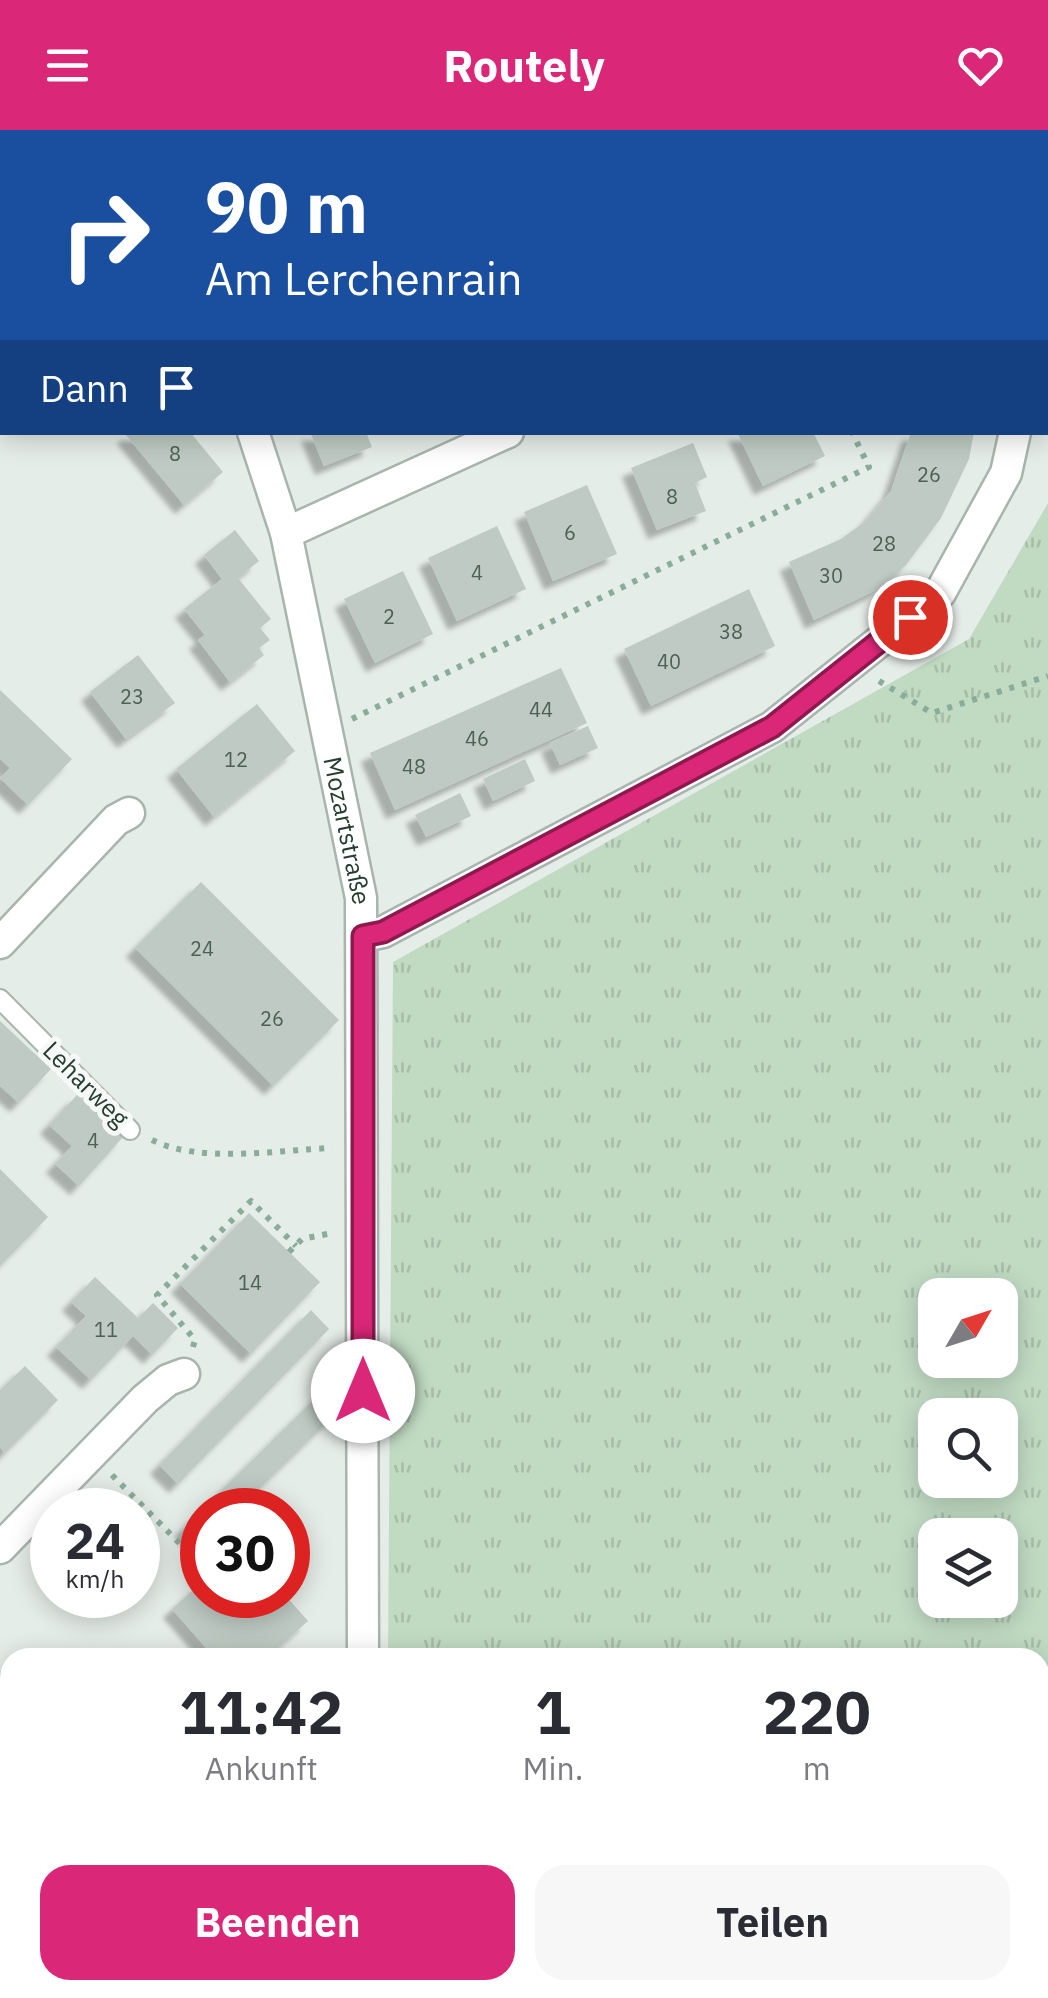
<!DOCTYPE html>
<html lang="de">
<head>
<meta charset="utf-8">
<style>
  body { margin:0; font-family:"IBM Plex Sans",sans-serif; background:#f7f7f7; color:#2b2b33; height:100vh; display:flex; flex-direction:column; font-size:38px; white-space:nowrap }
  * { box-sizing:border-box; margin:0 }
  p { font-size:32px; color:#7c7c81 }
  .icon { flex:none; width:55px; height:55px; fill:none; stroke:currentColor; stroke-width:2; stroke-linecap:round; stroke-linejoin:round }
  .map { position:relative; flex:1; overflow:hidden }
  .side { position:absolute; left:0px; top:1518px; width:1050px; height:352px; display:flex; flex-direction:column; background:#fff; border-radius:30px 30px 0 0; box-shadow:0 5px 25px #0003 }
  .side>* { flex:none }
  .banner { position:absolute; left:0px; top:0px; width:1050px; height:305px; box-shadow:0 5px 25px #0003; background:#1a4fa0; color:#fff; overflow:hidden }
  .needle { width:65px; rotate:51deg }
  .buttons { position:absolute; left:918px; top:1148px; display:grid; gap:20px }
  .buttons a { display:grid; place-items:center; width:100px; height:100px; border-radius:20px; background:#fff; box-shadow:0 5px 25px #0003; font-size:50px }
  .speed { position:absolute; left:30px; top:1358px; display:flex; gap:20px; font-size:50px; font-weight:700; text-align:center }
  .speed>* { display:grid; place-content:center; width:130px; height:130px; border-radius:50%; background:#fff; box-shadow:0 5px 25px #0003; line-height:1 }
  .speed small { font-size:25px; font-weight:400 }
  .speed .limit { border:15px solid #d22; background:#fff; color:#111 }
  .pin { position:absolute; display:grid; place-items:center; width:85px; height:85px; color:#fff; margin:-42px; border:5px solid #fff; border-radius:50%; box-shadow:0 2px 10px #0007 }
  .me { position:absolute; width:110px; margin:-55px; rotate:0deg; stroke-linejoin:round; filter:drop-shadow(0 0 8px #0008) }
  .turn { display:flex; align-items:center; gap:35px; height:210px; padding:0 40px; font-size:45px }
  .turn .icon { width:130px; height:130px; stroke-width:2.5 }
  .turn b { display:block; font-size:70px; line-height:85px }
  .then { display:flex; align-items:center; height:95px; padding:0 40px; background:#0003; gap:20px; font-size:38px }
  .eta { display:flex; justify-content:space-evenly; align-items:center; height:170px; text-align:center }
  .eta b { font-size:60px; font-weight:700; line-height:70px }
  .cta { display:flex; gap:20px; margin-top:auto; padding:20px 40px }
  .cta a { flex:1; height:115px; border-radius:30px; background:#db2777; color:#fff; font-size:40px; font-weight:700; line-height:115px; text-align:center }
  .cta a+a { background:#f7f7f7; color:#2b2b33 }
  header { display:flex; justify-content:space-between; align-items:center; height:130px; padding:0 40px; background:#db2777; color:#fff; font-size:45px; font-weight:700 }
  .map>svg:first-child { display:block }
  .grass { fill:url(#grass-tufts); fill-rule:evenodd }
  .building { fill:#becac3; filter:url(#shadow) }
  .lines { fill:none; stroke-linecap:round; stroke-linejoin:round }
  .lane-casing { stroke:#a8b5ae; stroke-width:22 }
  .street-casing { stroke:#a8b5ae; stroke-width:35 }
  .path { stroke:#8aad9b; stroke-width:6; stroke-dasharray:5 8; stroke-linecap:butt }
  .lane { stroke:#fff; stroke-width:18 }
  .street { stroke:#fff; stroke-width:30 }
  .route-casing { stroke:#8e194d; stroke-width:25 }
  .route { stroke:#db2777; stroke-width:18 }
  .labels { text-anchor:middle; stroke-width:10; stroke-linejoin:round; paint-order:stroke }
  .number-label { font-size:20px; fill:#4c6056 }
  .street-label { font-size:25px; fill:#263d32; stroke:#f6f9f7 }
</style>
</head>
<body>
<header><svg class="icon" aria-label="menu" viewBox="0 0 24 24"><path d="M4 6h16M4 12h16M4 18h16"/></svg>Routely<svg class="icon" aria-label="heart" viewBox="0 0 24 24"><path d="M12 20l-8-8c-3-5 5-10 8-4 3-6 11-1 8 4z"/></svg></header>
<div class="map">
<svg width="1048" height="1868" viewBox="0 0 1048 1868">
  <defs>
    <pattern id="grass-tufts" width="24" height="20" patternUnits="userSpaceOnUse" patternTransform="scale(2.5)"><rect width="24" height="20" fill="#c1dbc3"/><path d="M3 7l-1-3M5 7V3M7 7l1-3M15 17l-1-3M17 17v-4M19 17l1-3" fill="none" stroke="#a6bda8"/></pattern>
    <filter id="shadow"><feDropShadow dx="-9" dy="9" stdDeviation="2.5" flood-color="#0004"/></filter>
  </defs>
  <rect width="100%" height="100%" fill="#e5ede8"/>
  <path class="grass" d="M 1048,373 L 1048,1868 L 0,1868 L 0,1791 L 10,1786 L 10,1860 L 1040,1860 L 1040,1528 L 388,1527 L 393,832 L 969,509 ZM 935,1165 L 1000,1165 L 1000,1230 L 935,1230 ZM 935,1285 L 1000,1285 L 1000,1350 L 935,1350 ZM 935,1405 L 1000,1405 L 1000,1470 L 935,1470 Z"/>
  <g class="building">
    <path d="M 129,302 L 190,302 L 223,342 L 184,375 L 126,305 Z"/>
    <path d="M 310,302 L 366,302 L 372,317 L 324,336 Z"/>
    <path d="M 737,302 L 813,302 L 825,326 L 763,356 Z"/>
    <path d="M 911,302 L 974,302 L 969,329 L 941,388 L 906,435 L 876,460 L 814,490 L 789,432 L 841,409 L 867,390 L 891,361 Z"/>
    <path d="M 693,313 L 707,347 L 695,353 L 706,381 L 657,400 L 631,338 Z"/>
    <path d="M 587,355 L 617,424 L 553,451 L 524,382 Z"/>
    <path d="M 497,396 L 526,459 L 457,491 L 428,428 Z"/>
    <path d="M 235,400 L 259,431 L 238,448 L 271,489 L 260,498 L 270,510 L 259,518 L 264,525 L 230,552 L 198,510 L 205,505 L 184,479 L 222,449 L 204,425 Z"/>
    <path d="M 403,441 L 433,504 L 375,533 L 344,469 Z"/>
    <path d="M 749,459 L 775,516 L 651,576 L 624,519 Z"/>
    <path d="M 138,525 L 175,573 L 126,609 L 90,562 Z"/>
    <path d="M 561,538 L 587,593 L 395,680 L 370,623 Z"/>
    <path d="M 0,560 L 72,629 L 28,675 L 0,648 L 10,638 L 0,629 Z"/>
    <path d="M 257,574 L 295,621 L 214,687 L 176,639 Z"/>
    <path d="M 588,596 L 598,618 L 560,635 L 550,613 Z"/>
    <path d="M 525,629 L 535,651 L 493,671 L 483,649 Z"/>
    <path d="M 460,663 L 471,686 L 426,707 L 415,685 Z"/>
    <path d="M 201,752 L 339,890 L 273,956 L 135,818 Z"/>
    <path d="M 0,891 L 51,939 L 19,973 L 0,956 Z"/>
    <path d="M 78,964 L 124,1006 L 79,1056 L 55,1034 L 72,1016 L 49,995 Z"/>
    <path d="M 0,1039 L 48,1087 L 0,1136 Z"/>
    <path d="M 249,1083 L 320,1152 L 251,1224 L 180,1154 Z"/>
    <path d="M 95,1147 L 138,1188 L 153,1173 L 178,1198 L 152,1225 L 133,1206 L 91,1250 L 56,1217 L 86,1186 L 71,1172 Z"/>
    <path d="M 311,1180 L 329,1199 L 178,1354 L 159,1335 Z"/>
    <path d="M 25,1236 L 58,1270 L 5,1323 L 0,1317 L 0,1260 Z"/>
    <path d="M 329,1255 L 347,1273 L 238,1380 L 202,1380 L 200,1416 L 183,1398 Z"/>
    <path d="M 202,1452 L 202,1465 L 285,1465 L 308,1491 L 267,1528 L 215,1528 L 172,1479 Z"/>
    <path d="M 0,1541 L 10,1546 L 10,1621 L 0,1640 Z"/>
  </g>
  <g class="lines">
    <defs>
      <path id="lane" d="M 0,869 L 130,1000"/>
      <g id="street">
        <path d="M 152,0 L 153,2"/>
        <path d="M 1032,0 L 1032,2"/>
        <path d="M 0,50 L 2,48"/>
        <path id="s1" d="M 253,302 L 286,403 L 361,768 L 363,1528"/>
        <path d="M 286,403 L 508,302"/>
        <path d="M 363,806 L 383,802 L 772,597 L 940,463 L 1006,343 L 1015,302"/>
        <path d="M 0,813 L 116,690 L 129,683"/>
        <path d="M 0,1418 L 145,1269 L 168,1250 L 184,1244"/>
      </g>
    </defs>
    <use href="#lane" class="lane-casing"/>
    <use href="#street" class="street-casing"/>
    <g class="path">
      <path d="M 879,551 L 932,583 L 1048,546"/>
      <path d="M 352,589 L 869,337 L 852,302"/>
      <path d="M 152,1010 C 200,1034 278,1020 332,1018"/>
      <path d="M 289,1122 L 302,1109 L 332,1103"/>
      <path d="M 193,1217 L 195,1210 L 157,1165 L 251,1071 L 296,1116"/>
      <path d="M 112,1345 L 202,1436"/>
      <path d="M 1040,1691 L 1048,1687"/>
      <path d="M 1032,1860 L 1036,1868"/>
      <path d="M 346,1868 L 347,1860"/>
    </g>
    <use href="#lane" class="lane"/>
    <use href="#street" class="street"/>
  </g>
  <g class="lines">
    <defs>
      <path id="route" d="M 363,1261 L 363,806 L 383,802 L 772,597 L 910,487"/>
    </defs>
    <use href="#route" class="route-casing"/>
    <use href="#route" class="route"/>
  </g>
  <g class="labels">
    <g class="number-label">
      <text x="175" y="331">8</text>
      <text x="929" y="352">26</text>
      <text x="672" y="374">8</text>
      <text x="570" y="410">6</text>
      <text x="884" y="421">28</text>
      <text x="477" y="450">4</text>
      <text x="831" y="453">30</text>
      <text x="389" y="494">2</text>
      <text x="731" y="509">38</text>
      <text x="669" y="539">40</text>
      <text x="132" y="574">23</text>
      <text x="541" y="587">44</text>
      <text x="477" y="616">46</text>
      <text x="236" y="637">12</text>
      <text x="414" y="644">48</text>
      <text x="202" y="826">24</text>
      <text x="272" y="896">26</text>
      <text x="93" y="1018">4</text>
      <text x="250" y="1160">14</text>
      <text x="106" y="1207">11</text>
    </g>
    <g class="street-label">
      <text dy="9" stroke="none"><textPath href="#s1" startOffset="410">Mozartstraße</textPath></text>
      <text transform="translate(86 954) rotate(45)" y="9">Leharweg</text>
    </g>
  </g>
</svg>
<div class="buttons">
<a><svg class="needle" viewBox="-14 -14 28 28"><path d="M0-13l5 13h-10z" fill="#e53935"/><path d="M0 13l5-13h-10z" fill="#7c7c81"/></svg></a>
<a><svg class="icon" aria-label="search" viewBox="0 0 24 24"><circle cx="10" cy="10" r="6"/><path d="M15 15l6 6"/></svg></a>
<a><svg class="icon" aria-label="layers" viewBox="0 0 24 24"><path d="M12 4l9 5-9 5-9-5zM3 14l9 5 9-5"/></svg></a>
</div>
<div class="speed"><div>24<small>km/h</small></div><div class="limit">30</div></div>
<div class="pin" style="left:910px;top:487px;background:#d93025"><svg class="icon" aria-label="arrive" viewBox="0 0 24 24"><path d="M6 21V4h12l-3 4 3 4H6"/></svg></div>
<svg class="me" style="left:363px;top:1261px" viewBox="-20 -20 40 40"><circle r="19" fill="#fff"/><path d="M0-13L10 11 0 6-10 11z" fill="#db2777"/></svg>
<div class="banner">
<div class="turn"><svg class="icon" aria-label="right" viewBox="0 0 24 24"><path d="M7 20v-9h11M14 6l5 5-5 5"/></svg><div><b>90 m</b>Am Lerchenrain</div></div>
<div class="then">Dann<svg class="icon" aria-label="arrive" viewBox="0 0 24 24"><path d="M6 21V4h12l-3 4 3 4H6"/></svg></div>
</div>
<section class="side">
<div class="eta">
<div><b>11:42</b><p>Ankunft</p></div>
<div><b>1</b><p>Min.</p></div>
<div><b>220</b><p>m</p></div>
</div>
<div class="cta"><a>Beenden</a><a>Teilen</a></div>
</section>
</div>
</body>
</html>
